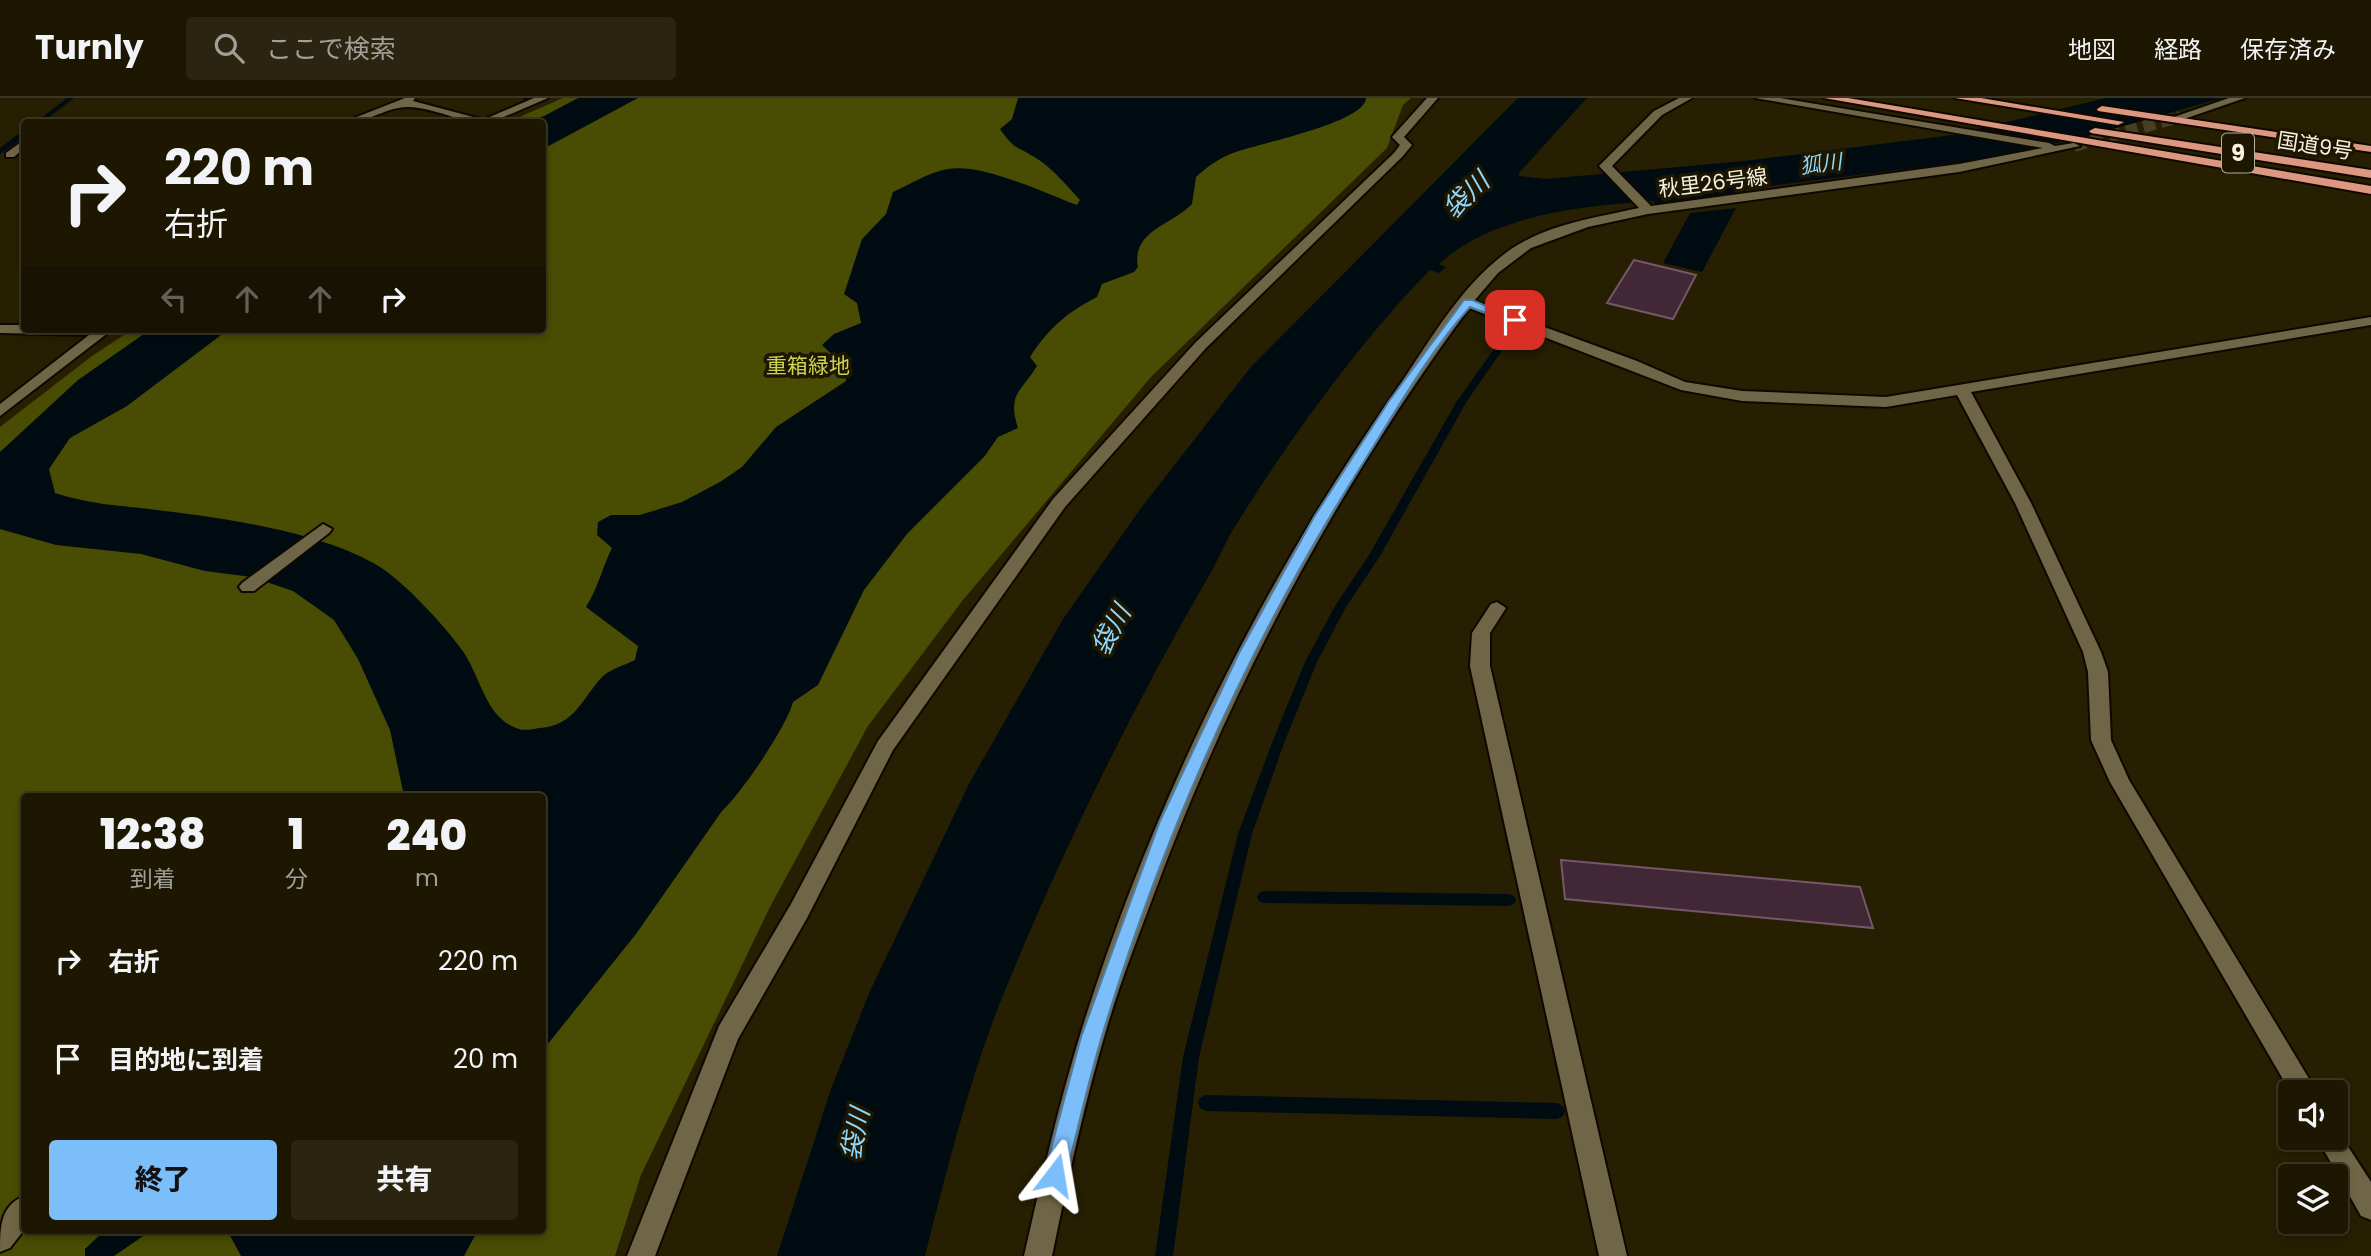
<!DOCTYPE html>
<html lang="ja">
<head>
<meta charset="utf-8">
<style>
  body { margin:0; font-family:Poppins,"Noto Sans JP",sans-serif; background:#2a2411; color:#f1f3f6; height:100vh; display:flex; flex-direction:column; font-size:26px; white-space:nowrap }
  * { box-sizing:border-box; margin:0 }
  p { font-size:23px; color:#a09f99 }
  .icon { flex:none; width:38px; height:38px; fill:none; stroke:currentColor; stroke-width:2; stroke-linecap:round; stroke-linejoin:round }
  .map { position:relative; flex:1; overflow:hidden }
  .details { position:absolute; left:21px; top:695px; width:525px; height:441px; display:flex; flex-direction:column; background:#1d1702; border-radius:7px; box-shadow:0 4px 10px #0003,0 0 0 2px #3b3624 }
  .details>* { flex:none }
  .top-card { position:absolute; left:21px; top:21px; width:525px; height:214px; border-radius:7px; box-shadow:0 4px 10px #0003,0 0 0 2px #3b3624; background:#1d1702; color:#f1f3f6; overflow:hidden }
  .controls { position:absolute; left:2278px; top:982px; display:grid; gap:14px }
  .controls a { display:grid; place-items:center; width:70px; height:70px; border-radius:7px; background:#1d1702; box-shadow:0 4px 10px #0003,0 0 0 2px #3b3624; font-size:35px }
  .pin { position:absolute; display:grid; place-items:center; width:60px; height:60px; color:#fff; margin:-30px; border-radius:14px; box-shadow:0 4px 10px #0006 }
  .me { position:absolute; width:77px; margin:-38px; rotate:14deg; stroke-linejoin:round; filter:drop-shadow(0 0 5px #0008) }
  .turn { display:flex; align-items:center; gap:24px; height:147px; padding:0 28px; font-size:32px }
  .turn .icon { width:91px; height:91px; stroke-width:2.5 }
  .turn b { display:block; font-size:49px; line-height:60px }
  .lanes { display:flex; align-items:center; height:66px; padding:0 28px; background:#0003; justify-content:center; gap:35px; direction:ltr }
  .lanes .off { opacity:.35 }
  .eta { display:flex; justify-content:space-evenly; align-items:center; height:119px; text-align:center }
  .eta b { font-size:42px; font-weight:800; line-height:49px }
  .cta { display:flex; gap:14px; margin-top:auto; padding:14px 28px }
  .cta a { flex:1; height:80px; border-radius:7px; background:#7cbef9; color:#111; font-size:28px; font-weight:800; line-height:80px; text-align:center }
  .cta a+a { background:#2a2411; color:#f1f3f6 }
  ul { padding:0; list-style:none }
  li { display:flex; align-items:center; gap:21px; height:98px; padding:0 28px }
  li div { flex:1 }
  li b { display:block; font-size:26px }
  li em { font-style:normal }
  header { display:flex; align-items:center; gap:42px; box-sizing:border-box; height:98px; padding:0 35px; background:#1d1702; border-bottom:2px solid #3b3624 }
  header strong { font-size:33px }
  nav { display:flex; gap:38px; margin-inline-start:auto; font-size:24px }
  .search { width:490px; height:63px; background:#2a2411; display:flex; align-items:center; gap:18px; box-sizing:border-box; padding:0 24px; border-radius:7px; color:#a09f99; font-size:26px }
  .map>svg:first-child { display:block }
  .green { fill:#494c03; fill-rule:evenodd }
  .water { fill:#010c12 }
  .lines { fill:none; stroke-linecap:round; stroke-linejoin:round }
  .stream { fill:#010c12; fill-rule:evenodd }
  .building { fill:#422737; stroke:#755769; stroke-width:2 }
  .minor-tunnel { stroke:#463f23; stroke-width:12; stroke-dasharray:12 6; stroke-linecap:butt }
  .pedestrian-casing { stroke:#100800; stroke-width:4 }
  .minor-casing { stroke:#100800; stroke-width:4 }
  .tertiary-casing { stroke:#100800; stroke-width:4 }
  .trunk-casing { stroke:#100800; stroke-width:4 }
  .pedestrian { fill:#6e6646; fill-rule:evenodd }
  .minor { fill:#6e6646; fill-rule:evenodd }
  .tertiary { fill:#6e6646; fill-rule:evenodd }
  .trunk { fill:#db9780; fill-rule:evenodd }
  .route { fill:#7cbef9; stroke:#517ca2; stroke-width:2 }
  .labels { text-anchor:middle; stroke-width:7; stroke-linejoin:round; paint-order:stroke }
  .far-street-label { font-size:21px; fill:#f7f2e0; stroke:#1d1600 }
  .far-water-label { font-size:21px; font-style:italic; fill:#8dd7fc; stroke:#1d1600 }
  .far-park-label { font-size:21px; fill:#cdd454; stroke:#1d1600 }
  .shield { fill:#1d1600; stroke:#b6b09d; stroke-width:2 }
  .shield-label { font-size:23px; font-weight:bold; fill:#f7f2e0 }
  .water-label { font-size:26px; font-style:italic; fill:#8dd7fc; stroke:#1d1600 }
</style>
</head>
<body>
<header>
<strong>Turnly</strong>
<div class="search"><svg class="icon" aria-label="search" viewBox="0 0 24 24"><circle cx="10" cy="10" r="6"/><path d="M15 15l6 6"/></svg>ここで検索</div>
<nav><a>地図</a><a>経路</a><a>保存済み</a></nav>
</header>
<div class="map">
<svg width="2371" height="1158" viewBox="0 0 2371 1158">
  <rect width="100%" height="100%" fill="#271f02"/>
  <path class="green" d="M 563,0 L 1411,0 L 1403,7 L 1387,50 L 1151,279 L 963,502 L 868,628 L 770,809 L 641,1077 L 615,1158 L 0,1158 L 0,329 L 92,258 L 133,231 L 542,231 L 542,24 L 508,24 ZM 24,698 L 542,698 L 542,1132 L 24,1132 Z"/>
  <g class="water">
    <path d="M 578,0 L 638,0 L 543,51 L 542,24 L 524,24 L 544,18 Z"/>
    <path d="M 1018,0 L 1366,0 C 1365,25 1256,46 1233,55 C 1219,60 1207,69 1196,79 L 1192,106 C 1172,127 1131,133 1138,169 L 1134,174 L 1102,186 L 1097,199 C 1066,215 1049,230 1030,259 L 1037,268 C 1021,294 1007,296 1018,330 L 998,339 L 984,359 L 907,436 L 864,492 L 818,587 L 793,604 C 787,628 741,696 722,713 L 636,836 L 543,952 L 542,698 L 404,698 L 390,632 L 358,561 L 334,522 L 293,493 L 252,479 L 205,473 L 141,456 L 56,447 L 0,431 L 0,354 L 78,282 L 151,231 L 229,231 L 127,308 L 70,340 L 49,371 L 55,395 C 90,406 114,407 149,411 C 217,419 322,433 380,469 C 403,483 446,529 462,552 C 481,578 485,621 519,631 C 524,633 533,631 540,630 C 575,627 581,602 602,579 C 610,571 625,567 635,562 L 638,548 L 586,509 C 598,490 602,470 612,450 L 597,437 L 598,424 L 611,417 L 640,417 L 682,404 L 720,384 L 742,369 L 776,329 L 846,283 L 846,270 L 822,247 L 834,236 L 861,225 L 857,205 L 844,196 L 862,141 L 886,116 L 893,94 C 911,86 929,74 948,71 C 983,65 1044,95 1077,107 L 1080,102 C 1068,89 1054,72 1039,62 C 1018,48 1016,54 1000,31 L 1012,21 Z"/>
    <path d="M 1518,0 L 1587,0 L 1519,75 L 1519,78 L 1545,81 L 1744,63 L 1953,37 L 2106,0 L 2222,0 L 2092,37 L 1986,61 L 1746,91 L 1744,94 L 1656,106 L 1653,103 C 1582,108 1494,116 1439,166 L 1446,169 L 1439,175 L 1430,172 C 1361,242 1288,343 1236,427 C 1225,444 1218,463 1207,481 C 1128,618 1057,763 998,910 C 967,990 946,1075 925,1158 L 777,1158 L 831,991 L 870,893 L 969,686 L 1063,521 L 1141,410 L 1250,270 Z"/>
    <path d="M 1736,110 L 1702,174 L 1663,165 L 1690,115 Z"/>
    <path d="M 105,1132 L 152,1132 L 114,1158 L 85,1158 L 85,1151 Z"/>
    <path d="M 227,1132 L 478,1132 L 464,1158 L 241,1158 Z"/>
  </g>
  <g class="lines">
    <g class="stream">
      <path d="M 67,0 L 74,0 L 43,24 L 36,24 Z"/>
      <path d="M 523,0 L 529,0 L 529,1 L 526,3 Z"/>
      <path d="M 21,34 L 24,34 L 24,39 L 0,56 L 0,50 Z"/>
      <path d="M 1515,225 L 1519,228 L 1467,303 L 1380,458 L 1346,509 L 1317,564 L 1284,645 L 1252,736 L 1199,959 L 1173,1158 L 1155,1158 L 1183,959 L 1238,736 L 1272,645 L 1305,564 L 1335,508 L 1369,457 L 1457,303 L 1512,226 Z"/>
      <path d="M 1264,793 L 1509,796 L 1514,798 L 1516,802 L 1514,806 L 1509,808 L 1264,805 L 1259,803 L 1257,799 L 1259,795 Z"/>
      <path d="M 1206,997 L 1557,1005 L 1563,1008 L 1565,1013 L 1563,1018 L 1557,1021 L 1206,1013 L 1200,1010 L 1198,1005 L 1200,1000 Z"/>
    </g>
  </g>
  <g class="building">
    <path d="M 1634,162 L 1696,177 L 1673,221 L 1607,205 Z"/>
    <path d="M 1561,762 L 1860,789 L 1873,830 L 1565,801 Z"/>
  </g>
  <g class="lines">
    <path class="minor-tunnel" d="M 2074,48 L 2180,19"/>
    <defs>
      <path id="pedestrian" d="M 323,426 L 332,431 L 329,435 L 254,493 L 242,493 L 239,489 L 242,485 Z"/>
      <g id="minor">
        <path d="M 405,0 L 415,0 L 413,3 L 492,24 C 463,27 437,10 409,9 C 387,8 367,26 344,24 Z"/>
        <path d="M 1427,0 L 1438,0 L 1404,39 L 1412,47 L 1402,59 L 1206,250 L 1065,409 L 893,652 L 807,820 L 738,941 L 655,1158 L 627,1158 L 719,928 L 791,806 L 878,643 L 1053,401 L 1196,244 L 1394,55 L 1400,47 L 1392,39 Z"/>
        <path d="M 1679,0 L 1692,0 L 1662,17 L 1612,68 L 1651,108 L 1959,66 L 2043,50 L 1755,0 L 1780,0 L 2049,45 L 2055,48 L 2074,45 L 2080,48 L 1959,74 L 1648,116 L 1588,129 L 1531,150 L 1498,175 L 1474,203 L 1637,263 L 1685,284 L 1742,293 L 1886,299 L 2371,219 L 2371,227 L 1971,294 L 2031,405 L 2101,554 L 2108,574 L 2111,642 L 2129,682 L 2317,994 L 2291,995 L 2110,684 L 2091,642 L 2088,574 L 2083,554 L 2015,405 L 1957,297 L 1886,309 L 1742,303 L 1681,292 L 1469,210 C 1336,391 1232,586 1154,796 C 1138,839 1121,882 1108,926 C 1085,1002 1068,1080 1052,1158 L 1024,1158 C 1042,1079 1060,1000 1084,924 C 1154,704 1260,487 1393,297 C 1426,249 1459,189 1507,154 C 1546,126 1594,120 1639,110 L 1599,68 L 1654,13 Z"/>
        <path d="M 2229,0 L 2245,0 L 2184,21 L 2174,19 Z"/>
        <path d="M 24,42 L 24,50 L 14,59 L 6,59 L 6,55 Z"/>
        <path d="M 1497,504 L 1506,510 L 1490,535 L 1490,568 L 1627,1158 L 1599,1158 L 1470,568 L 1472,535 L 1491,506 Z"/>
        <path d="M 2336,1030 L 2371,1084 L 2371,1122 L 2361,1118 L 2317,1040 L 2336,1040 Z"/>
        <path d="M 24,1098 L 24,1132 L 10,1150 L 0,1154 C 0,1129 0,1108 24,1098 Z"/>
      </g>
      <g id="tertiary">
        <path d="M 534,0 L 548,0 L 492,24 L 478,24 Z"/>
        <path d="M 0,227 L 24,227 L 24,231 L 113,231 L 0,318 L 0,306 L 89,237 L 0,235 Z"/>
      </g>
      <g id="trunk">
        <path d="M 1824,0 L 1848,0 L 2371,88 L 2371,96 Z"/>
        <path d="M 1955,0 L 1981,0 L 2124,24 L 2118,27 Z"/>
        <path d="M 2102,8 L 2371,48 L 2371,54 L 2098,13 L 2097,11 Z"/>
        <path d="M 2095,30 L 2371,72 L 2371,80 L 2091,35 L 2089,33 Z"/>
      </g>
    </defs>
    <use href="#pedestrian" class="pedestrian-casing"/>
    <use href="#minor" class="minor-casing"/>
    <use href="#tertiary" class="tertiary-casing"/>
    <use href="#trunk" class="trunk-casing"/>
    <use href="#pedestrian" class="pedestrian"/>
    <use href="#minor" class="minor"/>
    <use href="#tertiary" class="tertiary"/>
    <use href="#trunk" class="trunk"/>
  </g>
  <path class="route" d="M 1464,202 L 1472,202 L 1521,222 L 1511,225 L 1470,209 C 1429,254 1397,311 1365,362 C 1251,540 1163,736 1102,938 C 1088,984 1078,1031 1066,1077 L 1063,1085 L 1055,1088 L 1048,1085 L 1044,1077 L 1081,939 L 1160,723 L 1239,555 L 1314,419 L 1389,303 Z"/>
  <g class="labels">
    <g class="far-street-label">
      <text transform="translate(2315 48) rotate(9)" y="7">国道9号</text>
      <text transform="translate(1713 85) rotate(-7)" y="7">秋里26号線</text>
    </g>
    <g class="far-water-label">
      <text transform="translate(1821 66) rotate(-7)" y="7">狐川</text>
    </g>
    <g class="far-park-label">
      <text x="808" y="275">重箱緑地</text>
    </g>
    <rect class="shield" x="2222" y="35.5" width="32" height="39" rx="5"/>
    <g class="shield-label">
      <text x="2238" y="63">9</text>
    </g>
    <g class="water-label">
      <text transform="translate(1466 97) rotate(-44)" y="9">袋川</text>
      <text transform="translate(1111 532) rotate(-61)" y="9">袋川</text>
      <text transform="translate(855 1036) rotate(-78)" y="9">袋川</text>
    </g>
  </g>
</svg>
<div class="controls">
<a><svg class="icon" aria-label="sound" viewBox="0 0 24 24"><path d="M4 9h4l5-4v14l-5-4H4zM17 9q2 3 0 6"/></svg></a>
<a><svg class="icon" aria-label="layers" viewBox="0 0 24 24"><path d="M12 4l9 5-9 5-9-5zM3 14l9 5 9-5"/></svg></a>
</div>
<div class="pin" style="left:1515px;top:222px;background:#d93025"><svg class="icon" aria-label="arrive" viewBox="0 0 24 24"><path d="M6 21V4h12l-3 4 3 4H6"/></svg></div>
<svg class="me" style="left:1055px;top:1077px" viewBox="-20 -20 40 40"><path d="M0-17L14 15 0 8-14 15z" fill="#7cbef9" stroke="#fff" stroke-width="4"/></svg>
<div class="top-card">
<div class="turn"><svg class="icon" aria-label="right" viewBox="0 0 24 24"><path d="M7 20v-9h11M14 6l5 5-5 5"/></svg><div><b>220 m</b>右折</div></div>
<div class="lanes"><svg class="icon off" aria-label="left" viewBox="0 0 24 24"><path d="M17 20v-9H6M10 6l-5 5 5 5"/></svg><svg class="icon off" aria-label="ahead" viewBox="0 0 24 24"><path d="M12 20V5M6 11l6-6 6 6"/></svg><svg class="icon off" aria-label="ahead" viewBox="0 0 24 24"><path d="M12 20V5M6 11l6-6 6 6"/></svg><svg class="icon" aria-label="right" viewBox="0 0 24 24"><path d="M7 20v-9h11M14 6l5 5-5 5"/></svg></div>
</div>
<section class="details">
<div class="eta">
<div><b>12:38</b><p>到着</p></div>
<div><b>1</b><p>分</p></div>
<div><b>240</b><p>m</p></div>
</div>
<ul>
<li><svg class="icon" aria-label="right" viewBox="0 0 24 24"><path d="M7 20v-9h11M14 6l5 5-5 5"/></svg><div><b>右折</b></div><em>220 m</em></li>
<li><svg class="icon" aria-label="arrive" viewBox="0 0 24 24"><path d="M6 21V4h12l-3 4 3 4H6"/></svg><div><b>目的地に到着</b></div><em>20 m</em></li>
</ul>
<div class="cta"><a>終了</a><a>共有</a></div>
</section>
</div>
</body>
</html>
